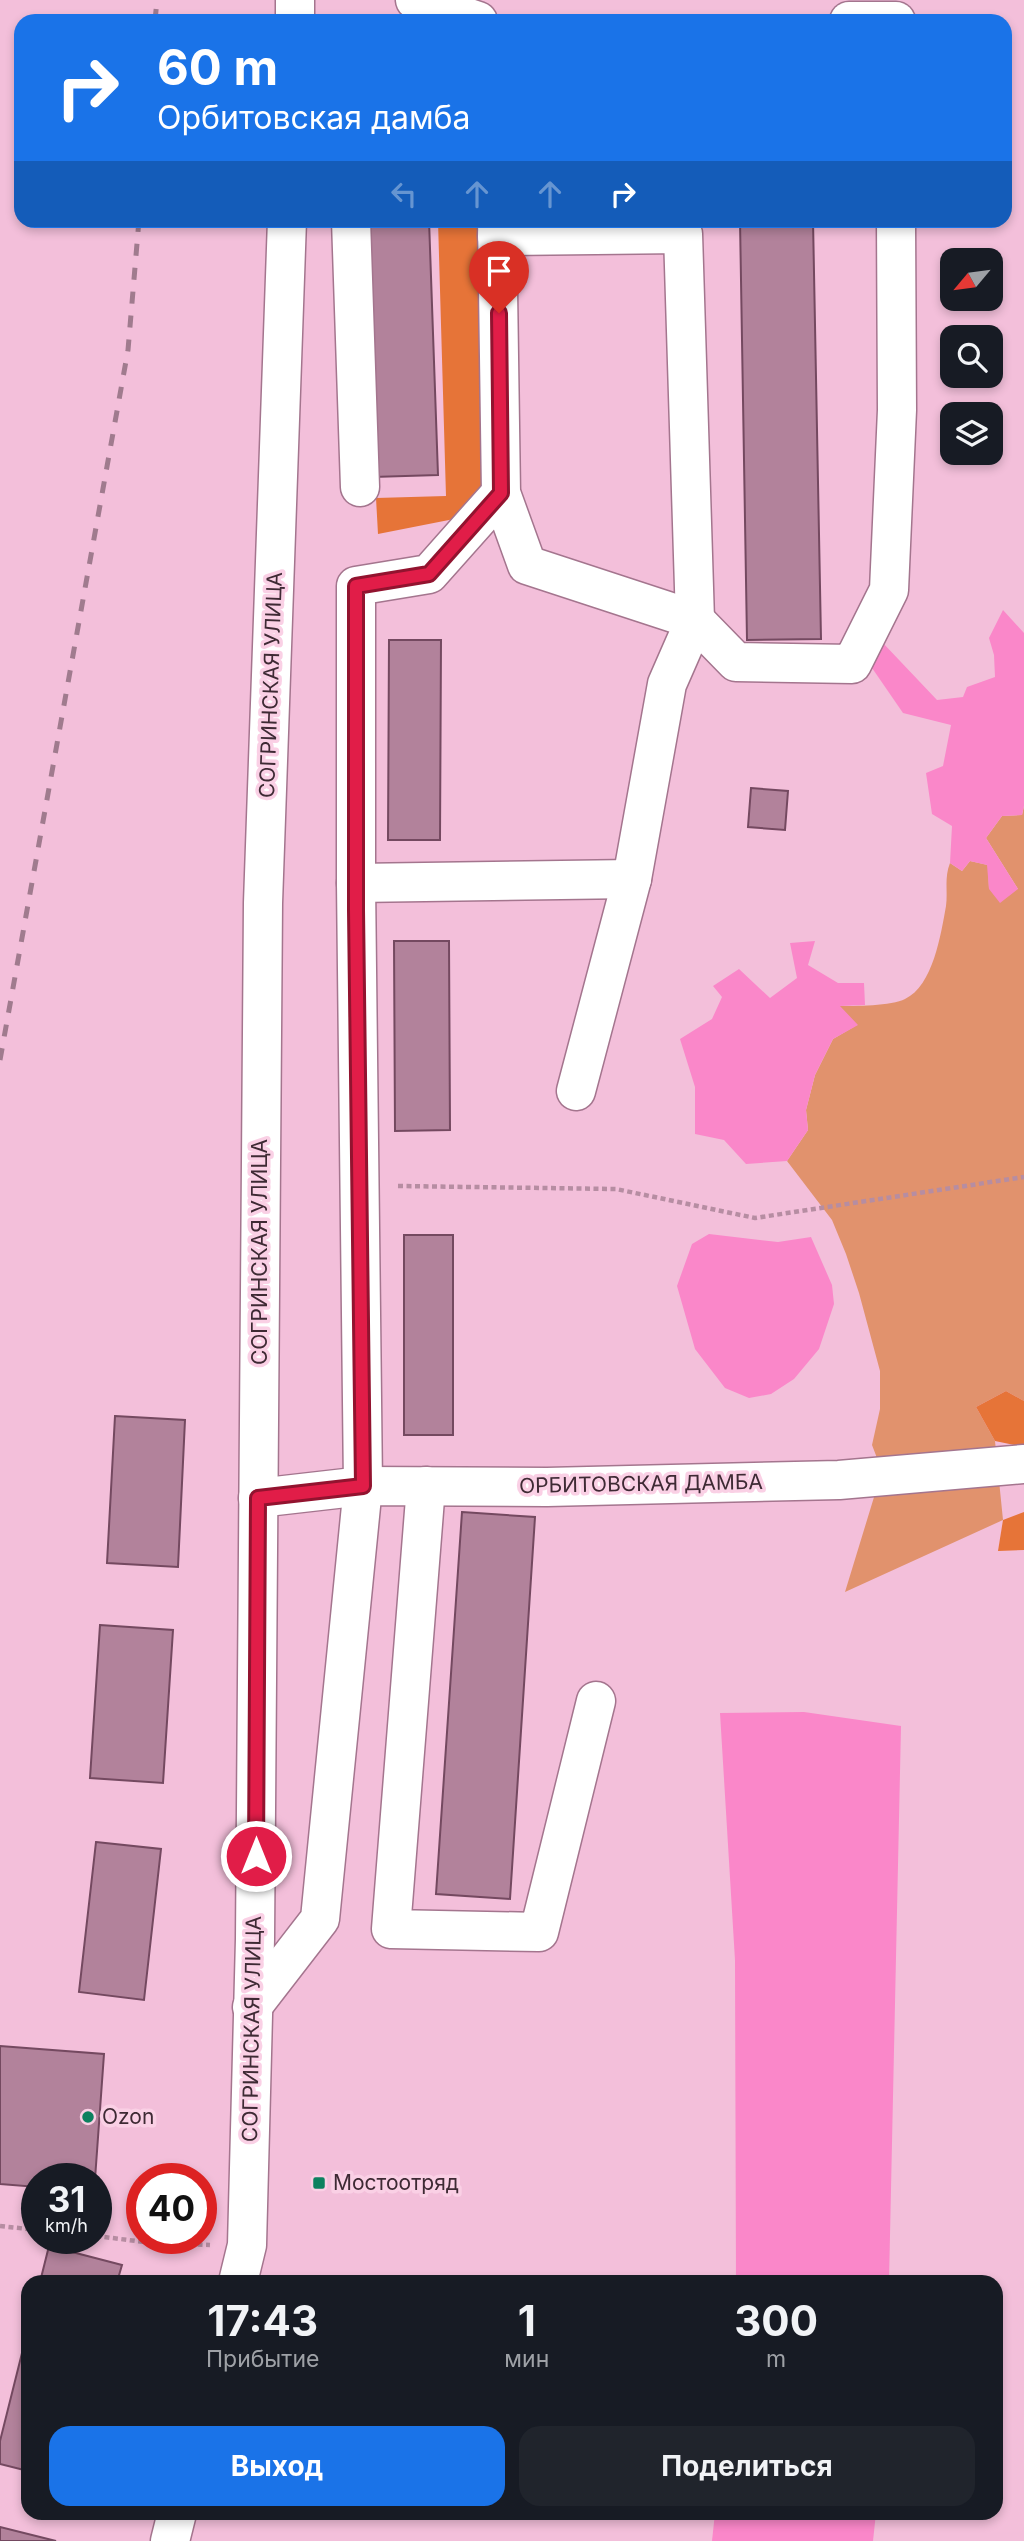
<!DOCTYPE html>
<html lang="ru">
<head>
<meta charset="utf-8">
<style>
  body { margin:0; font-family:Inter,sans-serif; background:#20242c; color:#f1f3f6; height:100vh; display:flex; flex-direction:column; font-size:26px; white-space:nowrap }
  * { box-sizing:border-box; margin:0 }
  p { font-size:23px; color:#9ea1a6 }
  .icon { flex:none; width:38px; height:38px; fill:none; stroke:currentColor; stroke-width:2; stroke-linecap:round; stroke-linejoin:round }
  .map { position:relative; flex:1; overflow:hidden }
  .details { position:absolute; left:21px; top:2275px; width:982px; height:245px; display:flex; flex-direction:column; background:#171b24; border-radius:21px; box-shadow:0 4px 10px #0003 }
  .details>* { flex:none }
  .hud { position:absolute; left:14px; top:14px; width:998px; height:214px; border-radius:21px; box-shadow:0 4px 10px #0003; background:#1a73e8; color:#fff; overflow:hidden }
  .needle { width:46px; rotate:241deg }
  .buttons { position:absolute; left:940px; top:248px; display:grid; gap:14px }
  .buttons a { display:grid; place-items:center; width:63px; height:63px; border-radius:14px; background:#171b24; box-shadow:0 4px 10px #0003; font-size:35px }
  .speed { position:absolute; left:21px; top:2163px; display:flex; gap:14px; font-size:35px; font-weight:700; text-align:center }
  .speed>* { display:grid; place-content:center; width:91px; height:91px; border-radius:50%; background:#171b24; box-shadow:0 4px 10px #0003; line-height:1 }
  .speed small { font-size:18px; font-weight:400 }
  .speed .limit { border:10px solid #d22; background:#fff; color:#111 }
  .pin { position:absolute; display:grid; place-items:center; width:60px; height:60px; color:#fff; margin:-72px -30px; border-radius:50% 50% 50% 0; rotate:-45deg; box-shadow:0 0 7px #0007 }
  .pin .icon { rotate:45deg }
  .me { position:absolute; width:77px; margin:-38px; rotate:0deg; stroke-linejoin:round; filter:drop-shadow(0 0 5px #0008) }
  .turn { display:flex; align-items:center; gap:24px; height:147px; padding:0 28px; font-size:32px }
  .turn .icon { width:91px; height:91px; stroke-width:2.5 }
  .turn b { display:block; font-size:49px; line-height:60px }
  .lanes { display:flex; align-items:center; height:66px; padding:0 28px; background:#0003; justify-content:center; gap:35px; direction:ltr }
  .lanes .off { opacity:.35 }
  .eta { display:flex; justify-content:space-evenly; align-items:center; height:119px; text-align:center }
  .eta b { font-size:42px; font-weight:700; line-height:49px }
  .action { display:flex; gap:14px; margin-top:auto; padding:14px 28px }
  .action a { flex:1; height:80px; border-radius:21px; background:#1a73e8; color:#fff; font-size:28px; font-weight:700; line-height:80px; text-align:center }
  .action a+a { background:#20242c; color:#f1f3f6 }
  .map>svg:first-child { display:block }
  .green { fill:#e1926d }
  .forest { fill:#e67438 }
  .water { fill:#fa87c9 }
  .building { fill:#b2829b; stroke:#744960; stroke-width:2 }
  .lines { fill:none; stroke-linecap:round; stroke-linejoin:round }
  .minor-casing { stroke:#a4758e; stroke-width:41 }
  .path { stroke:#b68da2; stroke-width:4.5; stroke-dasharray:5 3.5; stroke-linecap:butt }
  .minor { stroke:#fff; stroke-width:38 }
  .rail { stroke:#a07b8e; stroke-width:5; stroke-dasharray:12 12; stroke-linecap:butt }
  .route-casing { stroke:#92132f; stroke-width:18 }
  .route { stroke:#e11d48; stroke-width:12 }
  .poi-dot { fill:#0d815f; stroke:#fad0e5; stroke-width:2.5 }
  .labels { text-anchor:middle; stroke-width:7; stroke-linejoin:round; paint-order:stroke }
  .street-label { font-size:21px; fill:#3e2a34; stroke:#fad0e5 }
  .poi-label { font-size:21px; fill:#3e2a34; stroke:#fad0e5; text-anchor:start }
</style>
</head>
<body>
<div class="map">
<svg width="1024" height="2541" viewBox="0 0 1024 2541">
  <rect width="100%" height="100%" fill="#f3bfda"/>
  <path class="green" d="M 1024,806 L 1024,1401 L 1006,1391 L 976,1407 L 995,1441 L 1003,1520 L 845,1592 L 882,1471 L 872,1445 L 880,1409 L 880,1371 L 859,1293 L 846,1254 L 832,1220 L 787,1161 L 808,1130 L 806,1110 L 815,1075 L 833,1039 L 857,1025 L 839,1006 C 854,1006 892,1006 905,999 C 933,986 941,934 946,906 C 948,891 944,878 950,863 L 962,871 L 970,861 L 988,865 L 989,889 L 1018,889 L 986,838 L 1002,816 L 1022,815 Z"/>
  <g class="forest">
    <path d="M 438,221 L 484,221 L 488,481 L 454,519 L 378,534 L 376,498 L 446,496 Z"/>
    <path d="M 1006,1391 L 1024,1401 L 1024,1447 L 995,1441 L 976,1407 Z"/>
    <path d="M 1024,1512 L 1024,1550 L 998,1551 L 1003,1520 Z"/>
  </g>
  <g class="water">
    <path d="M 1003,610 L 1024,633 L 1024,806 L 1022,815 L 1002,816 L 986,838 L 1018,889 L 1000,903 L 989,889 L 987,865 L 970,861 L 962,871 L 950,863 L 952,826 L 932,814 L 926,773 L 943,766 L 951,725 L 903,713 L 870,665 L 882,642 L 937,700 L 963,697 L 967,687 L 995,677 L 994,655 L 989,638 Z"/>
    <path d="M 815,941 L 808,965 L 838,983 L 864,983 L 865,1005 L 840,1006 L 858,1025 L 833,1039 L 815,1075 L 806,1110 L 808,1130 L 787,1161 L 746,1164 L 724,1140 L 695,1134 L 695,1087 L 680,1039 L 712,1019 L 722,997 L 713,986 L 739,969 L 770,998 L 797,978 L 790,943 Z"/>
    <path d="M 709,1234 L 778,1242 L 811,1237 L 832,1285 L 834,1304 L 819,1349 L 794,1379 L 771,1394 L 749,1398 L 725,1388 L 695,1349 L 677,1286 L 692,1244 Z"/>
    <path d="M 804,1712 L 901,1726 L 889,2282 L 736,2282 L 735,1960 L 720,1713 Z"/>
    <path d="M 715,2513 L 876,2513 L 873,2541 L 712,2541 Z"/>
  </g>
  <g class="building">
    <path d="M 364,220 L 429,220 L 438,475 L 373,477 Z"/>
    <path d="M 740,220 L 813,220 L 821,639 L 747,640 Z"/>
    <path d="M 389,640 L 441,640 L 440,840 L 388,840 Z"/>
    <path d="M 751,788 L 788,791 L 785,830 L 748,827 Z"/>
    <path d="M 394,941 L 449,941 L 450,1130 L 395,1131 Z"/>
    <rect x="404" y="1235" width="49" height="200"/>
    <path d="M 115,1416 L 185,1420 L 178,1567 L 107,1563 Z"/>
    <path d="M 462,1512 L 535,1517 L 510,1899 L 436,1894 Z"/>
    <path d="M 100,1625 L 173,1630 L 163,1783 L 90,1778 Z"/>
    <path d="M 96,1842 L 161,1849 L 144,2000 L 79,1992 Z"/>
    <path d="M 0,2046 L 104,2054 L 95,2179 L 37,2179 L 37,2187 L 0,2184 Z"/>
    <path d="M 49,2246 L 122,2265 L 117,2282 L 40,2282 Z"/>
    <path d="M 28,2329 L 28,2471 L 0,2464 L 0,2441 Z"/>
    <path d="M 0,2527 L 56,2541 L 0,2541 Z"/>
  </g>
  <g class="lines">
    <defs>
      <g id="minor">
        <path d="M 415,0 L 478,21"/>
        <path d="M 295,21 L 295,0"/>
        <path d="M 849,21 L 896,21"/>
        <path d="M 351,220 L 360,487"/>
        <path d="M 497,220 L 501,493 L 527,565 L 695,620 L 736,662 L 852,664 L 889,590 L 897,410 L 896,220"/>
        <path d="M 497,236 L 683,234 L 695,620 L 667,684 L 632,879 L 576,1091"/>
        <path d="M 356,883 L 632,879"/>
        <path d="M 426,1486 L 391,1929 L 539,1932 L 596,1701"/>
        <path d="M 258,1498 L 363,1486 L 547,1487 L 839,1480 L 1024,1464"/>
        <path d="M 252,2007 L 320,1919 L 363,1486 L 356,883 L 356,586 L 429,574 L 501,493"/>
        <path d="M 238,2282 L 247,2245 L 255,1939 L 263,903 L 287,220"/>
        <path d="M 170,2541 L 177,2513"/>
      </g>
    </defs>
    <use href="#minor" class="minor-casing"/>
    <g class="path">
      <path d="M 398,1186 L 616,1189 L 755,1218 L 1024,1177"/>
      <path d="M 0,2226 L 37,2230"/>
      <path d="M 96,2236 L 153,2243 L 210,2245"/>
    </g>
    <use href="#minor" class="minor"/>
    <g class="rail">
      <path d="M 155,21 L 157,0"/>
      <path d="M 0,1060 L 128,350 L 139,220"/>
    </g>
  </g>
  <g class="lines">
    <defs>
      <path id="route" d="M 256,1856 L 258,1498 L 363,1486 L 356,910 L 356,586 L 429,574 L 501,493 L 499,313"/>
    </defs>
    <use href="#route" class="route-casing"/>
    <use href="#route" class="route"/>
  </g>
  <g class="poi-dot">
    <circle cx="88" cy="2117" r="7"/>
    <rect x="312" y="2176" width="14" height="14" rx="3.5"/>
  </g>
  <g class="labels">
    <g class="street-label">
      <text transform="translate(271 685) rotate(-88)" y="7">СОГРИНСКАЯ УЛИЦА</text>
      <text transform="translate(260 1252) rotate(-90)" y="7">СОГРИНСКАЯ УЛИЦА</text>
      <text transform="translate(641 1484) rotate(-1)" y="7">ОРБИТОВСКАЯ ДАМБА</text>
      <text transform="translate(252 2029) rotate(-89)" y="7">СОГРИНСКАЯ УЛИЦА</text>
    </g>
    <g class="poi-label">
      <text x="102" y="2124">Ozon</text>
      <text x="333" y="2190">Мостоотряд</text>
    </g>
  </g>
</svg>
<div class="buttons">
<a><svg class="needle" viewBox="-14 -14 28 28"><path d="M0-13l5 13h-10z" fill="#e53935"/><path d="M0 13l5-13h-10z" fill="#9ea1a6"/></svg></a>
<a><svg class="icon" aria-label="search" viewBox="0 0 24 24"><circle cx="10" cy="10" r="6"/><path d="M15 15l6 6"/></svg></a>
<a><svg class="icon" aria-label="layers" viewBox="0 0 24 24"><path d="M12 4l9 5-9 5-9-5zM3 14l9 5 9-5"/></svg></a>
</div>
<div class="speed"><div>31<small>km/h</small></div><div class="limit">40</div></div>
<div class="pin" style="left:499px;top:313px;background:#d93025"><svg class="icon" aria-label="arrive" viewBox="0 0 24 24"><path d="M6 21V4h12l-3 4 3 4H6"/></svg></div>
<svg class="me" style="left:256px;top:1856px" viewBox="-20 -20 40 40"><circle r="17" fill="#e11d48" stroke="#fff" stroke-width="3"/><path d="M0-11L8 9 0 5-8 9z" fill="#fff"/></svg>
<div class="hud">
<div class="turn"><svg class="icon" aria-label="right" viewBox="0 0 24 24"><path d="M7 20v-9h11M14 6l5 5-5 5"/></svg><div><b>60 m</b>Орбитовская дамба</div></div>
<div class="lanes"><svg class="icon off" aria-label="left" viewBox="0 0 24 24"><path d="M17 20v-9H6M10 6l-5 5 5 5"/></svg><svg class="icon off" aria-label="ahead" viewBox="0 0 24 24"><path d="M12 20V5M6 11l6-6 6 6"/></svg><svg class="icon off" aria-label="ahead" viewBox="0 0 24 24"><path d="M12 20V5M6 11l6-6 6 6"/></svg><svg class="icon" aria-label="right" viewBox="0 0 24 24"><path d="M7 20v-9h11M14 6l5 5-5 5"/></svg></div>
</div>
<section class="details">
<div class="eta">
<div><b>17:43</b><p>Прибытие</p></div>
<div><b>1</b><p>мин</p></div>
<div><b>300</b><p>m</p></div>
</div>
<div class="action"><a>Выход</a><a>Поделиться</a></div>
</section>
</div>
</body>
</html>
